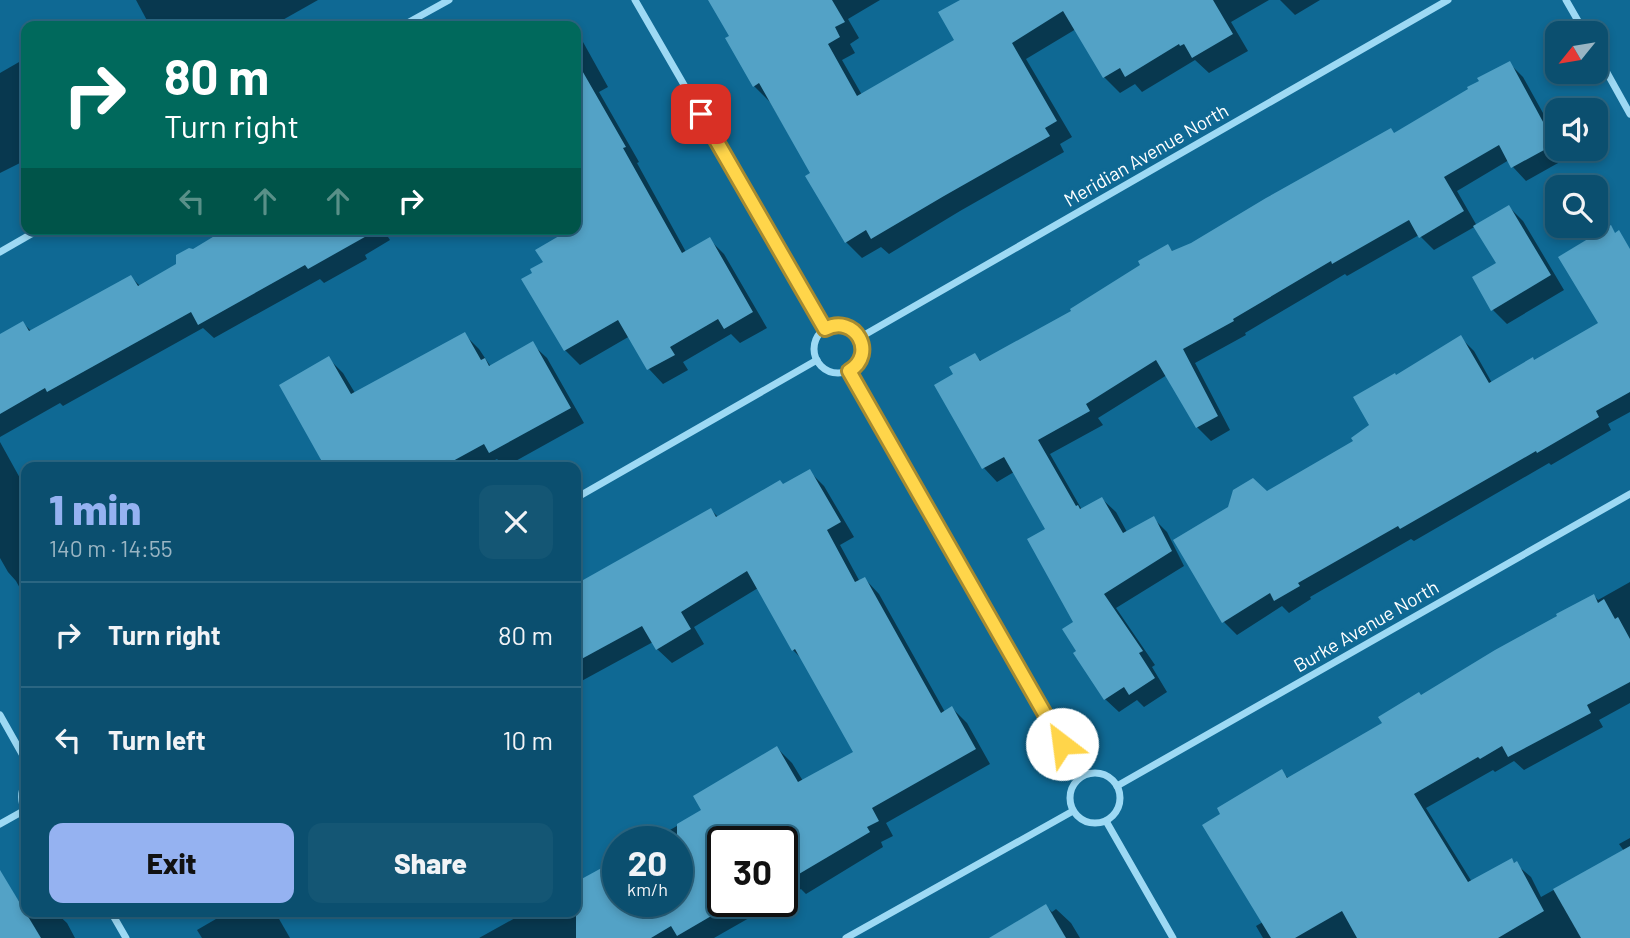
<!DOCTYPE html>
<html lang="en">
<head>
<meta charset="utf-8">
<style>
  body { margin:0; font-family:Barlow,sans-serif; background:#145674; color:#f1f3f6; height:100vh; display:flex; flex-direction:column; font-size:26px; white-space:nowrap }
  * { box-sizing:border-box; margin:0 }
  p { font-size:23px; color:#9ab5c3 }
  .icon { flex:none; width:38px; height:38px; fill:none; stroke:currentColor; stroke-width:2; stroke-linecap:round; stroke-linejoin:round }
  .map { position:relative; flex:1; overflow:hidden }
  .side { position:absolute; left:21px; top:462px; width:560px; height:455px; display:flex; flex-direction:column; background:#0b4f6f; border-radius:14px; box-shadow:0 4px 10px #0003,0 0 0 2px #2b6682 }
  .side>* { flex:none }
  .banner { position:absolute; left:21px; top:21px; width:560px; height:214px; border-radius:14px; box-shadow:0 4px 10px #0003,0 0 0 2px #2b6682; background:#00695c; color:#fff; overflow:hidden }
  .needle { width:46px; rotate:240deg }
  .tools { position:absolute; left:1545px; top:21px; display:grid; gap:14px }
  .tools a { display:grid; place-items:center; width:63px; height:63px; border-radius:14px; background:#0b4f6f; box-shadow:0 4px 10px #0003,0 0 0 2px #2b6682; font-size:35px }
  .speed { position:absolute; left:602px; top:826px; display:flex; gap:14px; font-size:35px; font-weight:700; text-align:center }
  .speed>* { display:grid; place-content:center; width:91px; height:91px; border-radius:50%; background:#0b4f6f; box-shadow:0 4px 10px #0003,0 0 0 2px #2b6682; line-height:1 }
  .speed small { font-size:18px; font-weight:400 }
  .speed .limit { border:4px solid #111; border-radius:10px; background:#fff; color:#111 }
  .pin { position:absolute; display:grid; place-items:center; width:60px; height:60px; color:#fff; margin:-30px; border-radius:14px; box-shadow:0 4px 10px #0006 }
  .me { position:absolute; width:77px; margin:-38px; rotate:330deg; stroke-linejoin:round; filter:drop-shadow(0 0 5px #0008) }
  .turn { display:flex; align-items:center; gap:24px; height:147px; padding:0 28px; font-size:32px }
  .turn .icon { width:91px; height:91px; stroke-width:2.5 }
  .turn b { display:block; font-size:49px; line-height:60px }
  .lanes { display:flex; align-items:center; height:66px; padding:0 28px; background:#0003; justify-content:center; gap:35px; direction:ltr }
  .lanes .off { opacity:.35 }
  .round { display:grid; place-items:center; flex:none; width:74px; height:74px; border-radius:14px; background:#145674 }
  .headline { display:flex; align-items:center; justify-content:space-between; height:119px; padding:0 28px }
  h1 { font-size:42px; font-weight:800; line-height:52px; color:#95b2f1 }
  .button { display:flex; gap:14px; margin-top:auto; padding:14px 28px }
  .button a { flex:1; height:80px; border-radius:14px; background:#95b2f1; color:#111; font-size:28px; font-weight:800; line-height:80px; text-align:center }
  .button a+a { background:#145674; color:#f1f3f6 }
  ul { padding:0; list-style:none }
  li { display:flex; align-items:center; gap:21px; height:105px; padding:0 28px; border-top:2px solid #2b6682 }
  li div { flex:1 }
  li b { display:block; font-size:26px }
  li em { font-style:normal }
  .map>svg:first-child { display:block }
  .shadow { fill:#0007 }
  .building { fill:#53a2c6 }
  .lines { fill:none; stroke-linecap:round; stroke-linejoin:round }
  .minor { stroke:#9dd9f4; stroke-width:7 }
  .route-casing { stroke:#a68a30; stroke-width:18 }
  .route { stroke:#ffd54a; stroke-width:12 }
  .labels { text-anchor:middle; stroke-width:7; stroke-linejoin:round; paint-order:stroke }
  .street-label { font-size:19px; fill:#fff; stroke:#0f6994 }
</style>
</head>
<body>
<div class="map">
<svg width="1630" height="938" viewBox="0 0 1630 938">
  <rect width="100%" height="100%" fill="#0f6994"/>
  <g class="shadow">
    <path d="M 136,0 L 318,0 L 272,26 L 150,26 Z"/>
    <path d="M 710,0 L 880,0 L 848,19 L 859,38 L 850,44 L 855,53 L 842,60 L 862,95 L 956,41 L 963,0 L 1269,0 L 1231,22 L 1248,51 L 1209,73 L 1195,60 L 1142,92 L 1135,84 L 1120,93 L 1104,77 L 1076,29 L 1026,59 L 1072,137 L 1060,144 L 1064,152 L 960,211 L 889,254 L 881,247 L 862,258 L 846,242 L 812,174 L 770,102 L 754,86 L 731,37 Z"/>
    <path d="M 1280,0 L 1320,0 L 1295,15 Z"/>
    <path d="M 576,34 L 583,42 L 608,87 L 599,92 L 639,162 L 637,163 L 686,252 L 709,239 L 724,254 L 767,328 L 740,343 L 731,334 L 683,362 L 688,370 L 663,384 L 649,369 L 630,336 L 580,365 L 565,350 L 545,262 L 576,229 Z"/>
    <path d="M 26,58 L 26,160 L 0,173 L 0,73 Z"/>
    <path d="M 1509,63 L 1523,77 L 1558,140 L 1558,149 L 1562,149 L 1567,158 L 1526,181 L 1513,167 L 1509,160 L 1457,191 L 1477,226 L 1509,207 L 1523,221 L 1564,290 L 1507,324 L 1493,310 L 1498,263 L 1476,226 L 1434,250 L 1419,235 L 1347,276 L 1345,274 L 1245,333 L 1246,335 L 1195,363 L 1230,430 L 1211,441 L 1197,427 L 1167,375 L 1098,418 L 1103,425 L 1050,454 L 1082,510 L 1102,499 L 1116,512 L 1127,532 L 1153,518 L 1167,532 L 1184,566 L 1116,608 L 1155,665 L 1152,667 L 1167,692 L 1144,707 L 1137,700 L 1119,712 L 1105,699 L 1078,652 L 1075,623 L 1047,530 L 1014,472 L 997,482 L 984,468 L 936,385 L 955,375 L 975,355 L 982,362 L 1074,311 L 1143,266 L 1168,246 L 1174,253 L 1395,134 L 1470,89 Z"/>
    <path d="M 230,229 L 402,229 L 388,237 L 390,240 L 365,255 L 367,259 L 324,283 L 320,279 L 214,338 L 203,328 L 63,406 L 60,403 L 0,437 L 0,336 L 23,323 L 31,331 L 131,277 L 141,287 L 177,265 L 193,251 Z"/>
    <path d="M 464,334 L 479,349 L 491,367 L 532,344 L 547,358 L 584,423 L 505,467 L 497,459 L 481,467 L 308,467 L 322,459 L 328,358 L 343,373 L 355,393 Z"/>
    <path d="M 1461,338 L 1474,351 L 1492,383 L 1630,338 L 1630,412 L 1608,424 L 1611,430 L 1551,465 L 1549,463 L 1414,541 L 1411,539 L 1310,597 L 1311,599 L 1289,613 L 1282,606 L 1237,635 L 1224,622 L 1267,493 L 1355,442 L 1371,425 L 1396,377 Z"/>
    <path d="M 0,442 L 26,489 L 26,599 L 16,581 L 8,572 L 0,558 Z"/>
    <path d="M 809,471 L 824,486 L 854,537 L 840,545 L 860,582 L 865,579 L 879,594 L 945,712 L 952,708 L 967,723 L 990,764 L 886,823 L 893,836 L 881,842 L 883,847 L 806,894 L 801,889 L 782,899 L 782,842 L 723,842 L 723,901 L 779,901 L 714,938 L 479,938 L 526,912 L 576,912 L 576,877 L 581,882 L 618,901 L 677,901 L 677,842 L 649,842 L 703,811 L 777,748 L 792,763 L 803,781 L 855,753 L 802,659 L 793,650 L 758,588 L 694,627 L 704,644 L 672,663 L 657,649 L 653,642 L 576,684 L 577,688 L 576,689 L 576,585 L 711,510 L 718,517 L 784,486 Z"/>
    <path d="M 1630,582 L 1630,703 L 1599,720 L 1603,727 L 1524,770 L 1514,761 L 1495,772 L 1493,770 L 1426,808 L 1472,882 L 1511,860 L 1531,877 L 1541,897 L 1624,851 L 1619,844 L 1630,838 L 1630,938 L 1263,938 L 1256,926 L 1263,922 L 1281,771 L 1289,779 L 1384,724 L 1421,696 L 1594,596 L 1598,600 Z"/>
    <path d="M 16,898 L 26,909 L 26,912 L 30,913 L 34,919 L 47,912 L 55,912 L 67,923 L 75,938 L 0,938 L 0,907 Z"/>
    <path d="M 1046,906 L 1052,912 L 1056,909 L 1071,923 L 1080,938 L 1005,938 Z"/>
    <path d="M 228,912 L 275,912 L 290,938 L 202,938 L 197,930 Z"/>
  </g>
  <g class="building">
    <path d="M 708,0 L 832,0 L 845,22 L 835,27 L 840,37 L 828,44 L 857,96 L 954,40 L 938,12 L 960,0 L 1213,0 L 1233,34 L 1192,58 L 1184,44 L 1180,46 L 1179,44 L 1125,77 L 1120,68 L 1103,78 L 1063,11 L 1012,43 L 1057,121 L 1045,128 L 1050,136 L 944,196 L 871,239 L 866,230 L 845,243 L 805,176 L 810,173 L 759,83 L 753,87 L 725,38 L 729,36 Z"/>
    <path d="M 576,60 L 626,147 L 623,148 L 682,253 L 710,237 L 753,312 L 724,329 L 718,319 L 670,347 L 675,355 L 647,370 L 618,320 L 564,351 L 521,279 L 532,273 L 530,269 L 543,262 L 535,250 L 571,229 L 576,229 Z"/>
    <path d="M 1510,61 L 1555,144 L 1511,168 L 1499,145 L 1444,177 L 1464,211 L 1419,238 L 1409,220 L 1332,264 L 1331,261 L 1233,319 L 1234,321 L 1183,349 L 1218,416 L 1196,428 L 1156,360 L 1086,404 L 1090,411 L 1038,440 L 1076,506 L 1078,505 L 1080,509 L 1102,497 L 1123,533 L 1154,516 L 1172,551 L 1104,594 L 1143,651 L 1139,653 L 1155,678 L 1129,695 L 1124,687 L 1104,700 L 1073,653 L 1076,651 L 1062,629 L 1073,622 L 1027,539 L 1045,529 L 1004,457 L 982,469 L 934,385 L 953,374 L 949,367 L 975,353 L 980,361 L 1071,311 L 1070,309 L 1140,265 L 1138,261 L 1168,244 L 1172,251 L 1191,243 L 1266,198 L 1391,128 L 1394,133 L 1468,89 L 1467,87 L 1479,81 L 1477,78 Z"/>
    <path d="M 1509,205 L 1551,275 L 1491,311 L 1472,277 L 1496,263 L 1473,226 Z"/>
    <path d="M 1611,225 L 1615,233 L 1619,230 L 1630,249 L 1630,392 L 1596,411 L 1599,417 L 1537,453 L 1536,451 L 1400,529 L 1398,526 L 1298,583 L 1300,586 L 1274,601 L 1270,593 L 1222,623 L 1173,540 L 1228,507 L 1233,490 L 1253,478 L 1267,491 L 1353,441 L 1351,438 L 1369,425 L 1353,397 L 1395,373 L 1396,375 L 1461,335 L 1489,383 L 1533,357 L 1534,360 L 1598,323 L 1558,257 Z"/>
    <path d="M 226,229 L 379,229 L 308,269 L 305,265 L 198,325 L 191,312 L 47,392 L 45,388 L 0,414 L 0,334 L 23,321 L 29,331 L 131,275 L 138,286 L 176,264 L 176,255 L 189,248 L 193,249 Z"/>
    <path d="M 465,332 L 481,360 L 485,358 L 489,366 L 533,341 L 571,408 L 489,453 L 484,444 L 442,467 L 325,467 L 279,385 L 329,356 L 351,394 Z"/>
    <path d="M 810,469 L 841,522 L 827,530 L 855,582 L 865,577 L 941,713 L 952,706 L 976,749 L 872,808 L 879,821 L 867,827 L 870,832 L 782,884 L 782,842 L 723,842 L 723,901 L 737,901 L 677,936 L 671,926 L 651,938 L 576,938 L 576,882 L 618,859 L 618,901 L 677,901 L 677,824 L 701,810 L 693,796 L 777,746 L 798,782 L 853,752 L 795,649 L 792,651 L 747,571 L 681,612 L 691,629 L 656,650 L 642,626 L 576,662 L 576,584 L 711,508 L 716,517 L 780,480 L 783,484 Z"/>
    <path d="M 1594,594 L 1598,603 L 1604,599 L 1615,619 L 1618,617 L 1630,639 L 1630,682 L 1587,705 L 1591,713 L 1508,757 L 1502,746 L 1480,759 L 1478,757 L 1414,794 L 1468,882 L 1512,858 L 1514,863 L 1517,861 L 1544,911 L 1498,938 L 1357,938 L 1342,911 L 1295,938 L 1271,938 L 1202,825 L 1220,814 L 1217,808 L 1282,769 L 1287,778 L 1382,723 L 1378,717 L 1419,692 L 1421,695 L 1495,650 L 1557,616 L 1556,614 Z"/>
    <path d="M 1630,846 L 1630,938 L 1581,938 L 1553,889 Z"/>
    <path d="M 0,870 L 41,938 L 0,938 Z"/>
    <path d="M 1046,904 L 1066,938 L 989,938 Z"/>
  </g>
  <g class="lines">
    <g class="minor">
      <path d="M 635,0 L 825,329"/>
      <path d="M 1566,0 L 1585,33"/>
      <path d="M 402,26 L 449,0"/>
      <path d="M 1596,53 L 1630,114"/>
      <path d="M 0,252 L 40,229"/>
      <circle cx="838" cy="349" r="24"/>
      <path d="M 859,338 L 1448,0"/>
      <path d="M 849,371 L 1080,777"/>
      <path d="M 576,498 L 817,360"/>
      <path d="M 0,715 L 26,761"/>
      <circle cx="1095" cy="798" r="25"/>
      <path d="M 26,781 C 20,792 20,802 26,813"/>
      <path d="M 1117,786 L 1630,494"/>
      <path d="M 1106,821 L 1173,938"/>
      <path d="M 0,824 L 25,810"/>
      <path d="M 111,912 L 126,938"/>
      <path d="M 846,938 L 1073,811"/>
    </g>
  </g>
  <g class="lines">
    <defs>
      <path id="route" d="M 701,114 L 825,329 C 855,313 878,354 849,371 L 1062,744"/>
    </defs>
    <use href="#route" class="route-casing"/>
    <use href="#route" class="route"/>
  </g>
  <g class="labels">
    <g class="street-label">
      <text transform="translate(1146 155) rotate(-30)" y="7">Meridian Avenue North</text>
      <text transform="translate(1366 626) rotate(-30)" y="7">Burke Avenue North</text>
    </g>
  </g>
</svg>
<div class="tools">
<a><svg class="needle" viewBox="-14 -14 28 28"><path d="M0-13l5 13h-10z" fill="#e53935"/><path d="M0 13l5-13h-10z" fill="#9ab5c3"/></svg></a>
<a><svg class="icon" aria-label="sound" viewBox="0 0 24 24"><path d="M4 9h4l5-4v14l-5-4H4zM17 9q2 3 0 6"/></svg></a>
<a><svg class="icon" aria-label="search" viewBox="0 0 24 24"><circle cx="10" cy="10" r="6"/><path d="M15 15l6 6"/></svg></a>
</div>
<div class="speed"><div>20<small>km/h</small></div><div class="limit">30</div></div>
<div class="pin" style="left:701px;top:114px;background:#d93025"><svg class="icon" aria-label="arrive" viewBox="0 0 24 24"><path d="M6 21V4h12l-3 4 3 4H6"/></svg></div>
<svg class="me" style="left:1062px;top:744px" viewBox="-20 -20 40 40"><circle r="19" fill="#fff"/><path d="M0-13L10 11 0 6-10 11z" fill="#ffd54a"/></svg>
<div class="banner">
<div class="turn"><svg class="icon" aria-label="right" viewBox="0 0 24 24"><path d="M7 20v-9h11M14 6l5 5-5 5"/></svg><div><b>80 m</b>Turn right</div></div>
<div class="lanes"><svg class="icon off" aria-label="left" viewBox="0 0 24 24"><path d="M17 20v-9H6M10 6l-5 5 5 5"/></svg><svg class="icon off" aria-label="ahead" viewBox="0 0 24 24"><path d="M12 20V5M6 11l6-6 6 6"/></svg><svg class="icon off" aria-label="ahead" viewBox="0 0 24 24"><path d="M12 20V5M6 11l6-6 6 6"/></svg><svg class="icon" aria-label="right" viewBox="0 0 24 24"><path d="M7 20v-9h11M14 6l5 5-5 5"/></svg></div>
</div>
<section class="side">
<div class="headline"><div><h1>1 min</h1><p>140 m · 14:55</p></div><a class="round"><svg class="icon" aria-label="close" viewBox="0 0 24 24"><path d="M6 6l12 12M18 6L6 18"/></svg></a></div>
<ul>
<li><svg class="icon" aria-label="right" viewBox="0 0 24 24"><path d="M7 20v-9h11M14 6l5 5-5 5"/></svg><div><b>Turn right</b></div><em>80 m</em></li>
<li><svg class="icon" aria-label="left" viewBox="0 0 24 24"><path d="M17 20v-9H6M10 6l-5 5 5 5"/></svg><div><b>Turn left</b></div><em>10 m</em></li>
</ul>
<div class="button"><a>Exit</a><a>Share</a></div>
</section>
</div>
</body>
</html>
